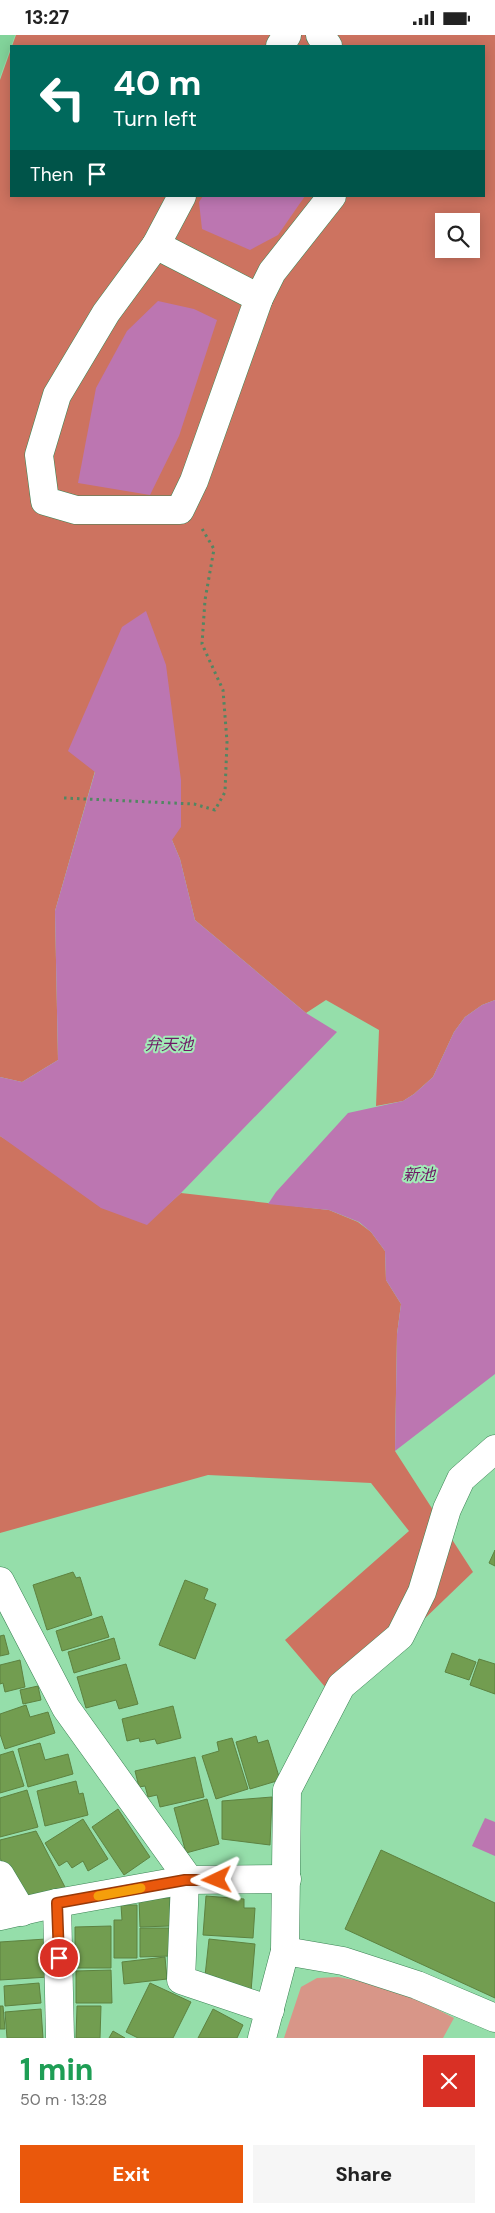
<!DOCTYPE html>
<html lang="en">
<head>
<meta charset="utf-8">
<style>
  body { margin:0; font-family:"DM Sans","Noto Sans JP",sans-serif; background:#f6f6f6; color:#222; height:100vh; display:flex; flex-direction:column; font-size:19px; white-space:nowrap }
  * { box-sizing:border-box; margin:0 }
  p { font-size:16px; color:#767676 }
  .icon { flex:none; width:28px; height:28px; fill:none; stroke:currentColor; stroke-width:2; stroke-linecap:round; stroke-linejoin:round }
  .map { position:relative; height:2003px; overflow:hidden }
  .details { display:flex; flex-direction:column; background:#fff; flex:1 }
  .details>* { flex:none }
  .hud { position:absolute; left:10px; top:10px; width:475px; height:152px; border-radius:0px; box-shadow:0 2px 12px #0003; background:#00695c; color:#fff; overflow:hidden }
  .fabs { position:absolute; left:435px; top:178px; display:grid; gap:10px }
  .fabs a { display:grid; place-items:center; width:45px; height:45px; border-radius:0px; background:#fff; box-shadow:0 2px 12px #0003; font-size:25px }
  .pin { position:absolute; display:grid; place-items:center; width:42px; height:42px; color:#fff; margin:-21px; border:2px solid #fff; border-radius:50%; box-shadow:0 1px 5px #0007 }
  .me { position:absolute; width:55px; margin:-28px; rotate:268deg; stroke-linejoin:round; filter:drop-shadow(0 0 4px #0008) }
  .turn { display:flex; align-items:center; gap:18px; height:105px; padding:0 20px; font-size:22px }
  .turn .icon { width:65px; height:65px; stroke-width:2.5 }
  .turn b { display:block; font-size:35px; line-height:42px }
  .then { display:flex; align-items:center; height:48px; padding:0 20px; background:#0003; gap:10px; font-size:19px }
  .round { display:grid; place-items:center; flex:none; width:52px; height:52px; border-radius:0px; background:#f6f6f6 }
  .summary { display:flex; align-items:center; justify-content:space-between; height:85px; padding:0 20px }
  h1 { font-size:30px; font-weight:800; line-height:38px; color:#1e9e55 }
  .action { display:flex; gap:10px; margin-top:auto; padding:10px 20px }
  .action a { flex:1; height:58px; border-radius:0px; background:#ea580c; color:#fff; font-size:20px; font-weight:800; line-height:58px; text-align:center }
  .action a+a { background:#f6f6f6; color:#222 }
  .status { display:flex; justify-content:space-between; align-items:center; height:35px; padding:0 25px; background:#fff; direction:ltr }
  .status svg { height:14px; fill:currentColor }
  .map>svg:first-child { display:block }
  .built { fill:#82d39a }
  .green { fill:#d89688 }
  .forest { fill:#cd7360; fill-rule:evenodd }
  .water { fill:#bc76b1 }
  .building { fill:#729d50; stroke:#5d8240 }
  .lines { fill:none; stroke-linecap:round; stroke-linejoin:round }
  .minor-casing { stroke:#3b8354; stroke-width:29 }
  .path { stroke:#528662; stroke-width:3; stroke-dasharray:2.5 4; stroke-linecap:butt }
  .minor { stroke:#fff; stroke-width:28 }
  .route-casing { stroke:#983908; stroke-width:12 }
  .route { stroke:#ea580c; stroke-width:9 }
  .slow { stroke:#f59e0b; stroke-width:9 }
  .labels { text-anchor:middle; stroke-width:4; stroke-linejoin:round; paint-order:stroke }
  .water-label { font-size:16px; font-style:italic; fill:#6e1965; stroke:#a2ebb7 }
</style>
</head>
<body>
<div class="status"><b>13:27</b><svg viewBox="0 0 49 12"><path d="M0 12V9h3v3zM5 12V6h3v6zM10 12V3h3v9zM15 12V0h3v12zM26 1h20v11H26zM47 4h2v5h-2z"/></svg></div>
<div class="map">
<svg width="495" height="2003" viewBox="0 0 495 2003">
  <rect width="100%" height="100%" fill="#95deaa"/>
  <path class="built" d="M 0,0 L 15,0 L 0,42 Z"/>
  <path class="green" d="M 338,1942 L 396,1953 L 454,1983 L 443,2003 L 284,2003 L 301,1952 L 317,1943 Z"/>
  <g class="forest">
    <path d="M 16,0 L 495,0 L 495,965 L 482,970 L 465,982 L 454,997 L 433,1042 L 414,1059 L 403,1066 L 376,1071 L 379,995 L 326,965 L 306,978 L 195,885 L 180,824 L 172,805 L 95,736 L 55,876 L 58,1025 L 22,1047 L 0,1042 L 0,45 L 11,14 L 11,161 L 484,161 L 484,11 L 12,11 ZM 444,186 L 471,186 L 471,214 L 444,214 Z"/>
    <path d="M 0,1101 L 146,1189 L 181,1158 L 329,1175 L 358,1187 L 371,1197 L 385,1216 L 386,1245 L 401,1269 L 397,1299 L 395,1416 L 473,1537 L 338,1667 L 285,1605 L 409,1496 L 371,1448 L 208,1440 L 0,1498 Z"/>
  </g>
  <g class="water">
    <path d="M 203,161 L 305,161 L 278,200 L 250,215 L 202,194 L 199,167 Z"/>
    <path d="M 158,266 L 194,274 L 217,285 L 179,401 L 150,460 L 78,448 L 96,353 L 127,296 Z"/>
    <path d="M 146,576 L 166,630 L 181,745 L 181,792 L 172,805 L 180,824 L 195,885 L 306,978 L 337,997 L 181,1158 L 147,1190 L 101,1173 L 0,1101 L 0,1042 L 22,1047 L 58,1025 L 55,876 L 95,737 L 68,716 L 122,592 Z"/>
    <path d="M 495,965 L 495,1339 L 395,1416 L 397,1299 L 401,1269 L 386,1245 L 385,1216 L 371,1197 L 359,1187 L 329,1175 L 268,1169 L 276,1157 L 348,1078 L 403,1066 L 414,1059 L 433,1042 L 454,997 L 465,982 L 482,970 Z"/>
    <path d="M 485,1783 L 495,1787 L 495,1821 L 472,1811 Z"/>
  </g>
  <g class="building">
    <path d="M 495,1515 L 495,1531 L 489,1528 Z"/>
    <path d="M 73,1537 L 76,1543 L 80,1542 L 92,1580 L 47,1595 L 33,1550 Z"/>
    <path d="M 185,1545 L 208,1554 L 204,1564 L 216,1569 L 195,1624 L 159,1610 Z"/>
    <path d="M 102,1581 L 109,1602 L 62,1616 L 56,1596 Z"/>
    <path d="M 4,1600 L 9,1619 L 0,1621 L 0,1601 Z"/>
    <path d="M 114,1603 L 120,1624 L 74,1638 L 68,1617 Z"/>
    <path d="M 452,1618 L 476,1627 L 469,1645 L 445,1637 Z"/>
    <path d="M 479,1624 L 495,1629 L 495,1659 L 470,1650 Z"/>
    <path d="M 20,1625 L 25,1652 L 5,1657 L 3,1648 L 0,1649 L 0,1630 Z"/>
    <path d="M 126,1629 L 138,1669 L 119,1674 L 116,1665 L 86,1673 L 77,1642 Z"/>
    <path d="M 38,1651 L 41,1665 L 23,1669 L 20,1655 Z"/>
    <path d="M 26,1670 L 30,1682 L 48,1677 L 55,1698 L 5,1714 L 0,1699 L 0,1679 Z"/>
    <path d="M 173,1671 L 181,1703 L 157,1709 L 155,1704 L 140,1707 L 139,1703 L 127,1706 L 122,1684 Z"/>
    <path d="M 256,1701 L 258,1708 L 268,1705 L 280,1745 L 250,1754 L 236,1707 Z"/>
    <path d="M 232,1703 L 248,1754 L 216,1764 L 202,1721 L 219,1716 L 217,1707 Z"/>
    <path d="M 40,1708 L 45,1725 L 68,1719 L 73,1739 L 28,1752 L 18,1714 Z"/>
    <path d="M 13,1716 L 24,1751 L 0,1758 L 0,1720 Z"/>
    <path d="M 195,1722 L 204,1762 L 160,1772 L 157,1760 L 148,1762 L 145,1751 L 139,1752 L 135,1736 Z"/>
    <path d="M 76,1746 L 79,1759 L 83,1758 L 88,1780 L 45,1791 L 37,1756 Z"/>
    <path d="M 27,1755 L 38,1792 L 0,1802 L 0,1763 Z"/>
    <path d="M 272,1762 L 270,1810 L 222,1804 L 222,1766 Z"/>
    <path d="M 207,1764 L 219,1809 L 186,1818 L 174,1773 Z"/>
    <path d="M 118,1774 L 150,1822 L 124,1840 L 92,1792 Z"/>
    <path d="M 83,1784 L 108,1824 L 88,1836 L 83,1826 L 72,1833 L 67,1826 L 59,1831 L 45,1808 Z"/>
    <path d="M 36,1796 L 66,1854 L 36,1865 L 16,1857 L 0,1823 L 0,1805 Z"/>
    <path d="M 381,1815 L 495,1868 L 495,1963 L 345,1894 Z"/>
    <path d="M 206,1861 L 244,1864 L 244,1873 L 255,1873 L 253,1903 L 203,1900 Z"/>
    <path d="M 139,1863 L 170,1863 L 170,1891 L 140,1892 Z"/>
    <path d="M 121,1870 L 137,1870 L 137,1923 L 114,1923 L 114,1885 L 122,1885 Z"/>
    <path d="M 111,1891 L 111,1933 L 75,1933 L 75,1892 Z"/>
    <path d="M 140,1893 L 170,1893 L 170,1921 L 140,1922 Z"/>
    <path d="M 46,1904 L 49,1942 L 0,1945 L 0,1907 Z"/>
    <path d="M 209,1904 L 255,1909 L 251,1956 L 217,1947 L 217,1942 L 205,1941 Z"/>
    <path d="M 165,1922 L 167,1944 L 124,1949 L 122,1927 Z"/>
    <path d="M 111,1935 L 112,1968 L 76,1968 L 76,1936 Z"/>
    <path d="M 39,1948 L 41,1968 L 5,1971 L 4,1951 Z"/>
    <path d="M 150,1948 L 191,1967 L 173,2003 L 138,2003 L 126,1997 Z"/>
    <path d="M 0,1971 L 3,1971 L 5,1994 L 0,1994 Z"/>
    <path d="M 77,1971 L 101,1971 L 100,2003 L 76,2003 Z"/>
    <path d="M 41,1974 L 43,2003 L 7,2003 L 5,1977 Z"/>
    <path d="M 213,1974 L 243,1990 L 237,2003 L 198,2003 Z"/>
    <path d="M 113,1996 L 125,2003 L 109,2003 Z"/>
  </g>
  <g class="lines">
    <defs>
      <g id="minor">
        <path d="M 320,0 L 328,11"/>
        <path d="M 280,11 L 287,0"/>
        <path d="M 182,161 L 156,210 L 106,278 L 57,360 L 39,420 L 45,466 L 76,475 L 180,475 L 194,446 L 259,263 L 272,237 L 332,161"/>
        <path d="M 156,210 L 259,263"/>
        <path d="M 0,1546 L 66,1673 L 190,1846"/>
        <path d="M 0,1840 L 22,1877"/>
        <path d="M 185,1845 L 181,1945 L 270,1975"/>
        <path d="M 57,1868 L 60,2003"/>
        <path d="M 0,1881 L 57,1868 L 185,1845 L 287,1844"/>
        <path d="M 285,1916 L 343,1926 L 417,1950 L 495,1983"/>
        <path d="M 262,2003 L 285,1916 L 287,1755 L 341,1651 L 400,1601 L 422,1557 L 447,1474 L 461,1444 L 495,1414"/>
      </g>
    </defs>
    <use href="#minor" class="minor-casing"/>
    <path class="path" d="M 64,763 L 194,769 L 215,775 L 225,757 L 227,707 L 223,655 L 202,609 L 205,565 L 214,514 L 201,492"/>
    <use href="#minor" class="minor"/>
  </g>
  <g class="lines">
    <defs>
      <path id="route" d="M 59,1923 L 57,1868 L 185,1845 L 217,1845"/>
    </defs>
    <use href="#route" class="route-casing"/>
    <use href="#route" class="route"/>
    <path class="slow" d="M 98,1861 L 141,1853"/>
  </g>
  <g class="labels">
    <g class="water-label">
      <text x="169" y="1015">弁天池</text>
      <text x="419" y="1145">新池</text>
    </g>
  </g>
</svg>
<div class="fabs">
<a><svg class="icon" aria-label="search" viewBox="0 0 24 24"><circle cx="10" cy="10" r="6"/><path d="M15 15l6 6"/></svg></a>
</div>
<div class="pin" style="left:59px;top:1923px;background:#d93025"><svg class="icon" aria-label="arrive" viewBox="0 0 24 24"><path d="M6 21V4h12l-3 4 3 4H6"/></svg></div>
<svg class="me" style="left:217px;top:1845px" viewBox="-20 -20 40 40"><path d="M0-17L14 15 0 8-14 15z" fill="#ea580c" stroke="#fff" stroke-width="4"/></svg>
<div class="hud">
<div class="turn"><svg class="icon" aria-label="left" viewBox="0 0 24 24"><path d="M17 20v-9H6M10 6l-5 5 5 5"/></svg><div><b>40 m</b>Turn left</div></div>
<div class="then">Then<svg class="icon" aria-label="arrive" viewBox="0 0 24 24"><path d="M6 21V4h12l-3 4 3 4H6"/></svg></div>
</div>
</div>
<section class="details">
<div class="summary"><div><h1>1 min</h1><p>50 m · 13:28</p></div><a class="round" style="background:#d93025;color:#fff"><svg class="icon" aria-label="close" viewBox="0 0 24 24"><path d="M6 6l12 12M18 6L6 18"/></svg></a></div>
<div class="action"><a>Exit</a><a>Share</a></div>
</section>
</body>
</html>
